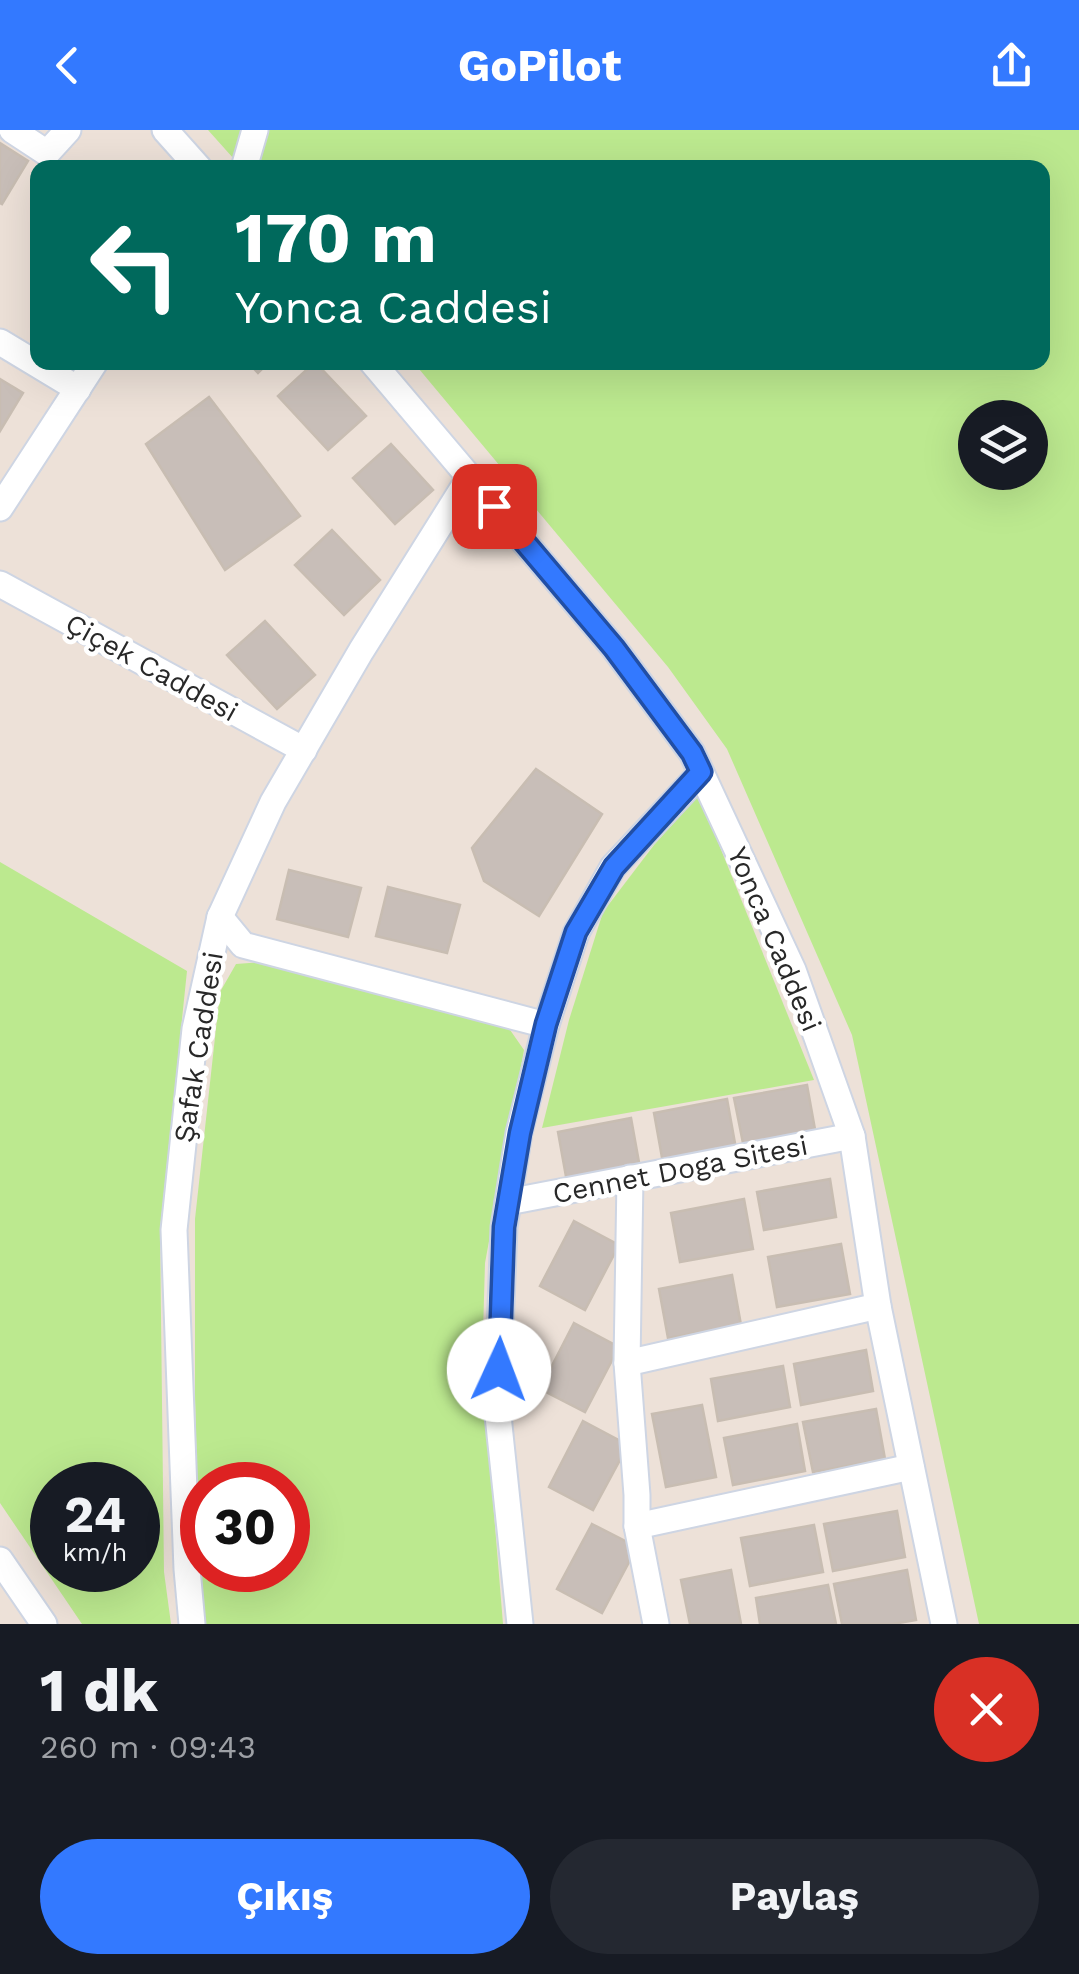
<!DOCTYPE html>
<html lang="tr">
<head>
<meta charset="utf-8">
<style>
  body { margin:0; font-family:"Work Sans",sans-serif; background:#242831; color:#f1f3f6; height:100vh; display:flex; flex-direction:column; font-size:38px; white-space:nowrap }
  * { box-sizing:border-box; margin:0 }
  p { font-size:32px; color:#9ea1a6 }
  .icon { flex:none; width:55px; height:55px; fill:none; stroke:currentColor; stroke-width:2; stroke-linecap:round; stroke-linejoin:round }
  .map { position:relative; height:1494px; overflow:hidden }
  .sheet { display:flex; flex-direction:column; background:#171b24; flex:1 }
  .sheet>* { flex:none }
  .top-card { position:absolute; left:30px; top:30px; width:1020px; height:210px; border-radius:20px; box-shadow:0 10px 40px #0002; background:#00695c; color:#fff; overflow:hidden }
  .controls { position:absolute; left:958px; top:270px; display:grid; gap:20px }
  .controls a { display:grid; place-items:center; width:90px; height:90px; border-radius:50%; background:#171b24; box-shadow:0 10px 40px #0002; font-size:50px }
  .speed { position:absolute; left:30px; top:1332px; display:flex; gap:20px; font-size:50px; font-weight:700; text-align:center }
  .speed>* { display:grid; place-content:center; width:130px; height:130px; border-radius:50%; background:#171b24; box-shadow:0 10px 40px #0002; line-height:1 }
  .speed small { font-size:25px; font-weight:400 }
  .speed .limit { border:15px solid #d22; background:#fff; color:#111 }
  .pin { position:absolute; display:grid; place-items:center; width:85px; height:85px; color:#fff; margin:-42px; border-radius:20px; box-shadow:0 5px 15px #0006 }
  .me { position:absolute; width:110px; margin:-55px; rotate:2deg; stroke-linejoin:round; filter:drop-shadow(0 0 8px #0008) }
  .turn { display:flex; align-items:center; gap:35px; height:210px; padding:0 40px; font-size:45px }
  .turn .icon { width:130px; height:130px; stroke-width:2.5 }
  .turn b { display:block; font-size:70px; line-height:85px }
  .round { display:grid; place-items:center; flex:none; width:105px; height:105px; border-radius:52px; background:#242831 }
  .head { display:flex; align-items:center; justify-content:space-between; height:170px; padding:0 40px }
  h1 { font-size:60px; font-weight:700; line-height:75px }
  .cta { display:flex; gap:20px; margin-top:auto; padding:20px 40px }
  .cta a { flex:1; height:115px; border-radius:60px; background:#3379ff; color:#fff; font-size:40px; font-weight:700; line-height:115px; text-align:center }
  .cta a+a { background:#242831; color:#f1f3f6 }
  header { display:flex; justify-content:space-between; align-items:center; height:130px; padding:0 40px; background:#3379ff; color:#fff; font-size:45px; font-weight:700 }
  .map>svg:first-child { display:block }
  .green { fill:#bce98f; fill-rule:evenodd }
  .building { fill:#c8beb8; stroke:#c8bdb2; stroke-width:2.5 }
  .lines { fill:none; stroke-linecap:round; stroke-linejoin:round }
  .street-casing { stroke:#ced5e3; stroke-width:29 }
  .street { stroke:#fff; stroke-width:25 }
  .route-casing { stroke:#214fa6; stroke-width:25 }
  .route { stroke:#3379ff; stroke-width:18 }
  .labels { text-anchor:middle; stroke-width:9; stroke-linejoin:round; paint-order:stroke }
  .street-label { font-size:28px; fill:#282828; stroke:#fff }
</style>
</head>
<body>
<header><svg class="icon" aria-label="back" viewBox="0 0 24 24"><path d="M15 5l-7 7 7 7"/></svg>GoPilot<svg class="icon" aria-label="share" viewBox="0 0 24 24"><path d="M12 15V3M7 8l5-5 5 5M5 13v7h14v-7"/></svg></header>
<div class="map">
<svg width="1079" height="1494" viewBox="0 0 1079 1494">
  <rect width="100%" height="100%" fill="#ede1d8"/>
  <g class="green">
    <path d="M 208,0 L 1079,0 L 1079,1494 L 979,1494 L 852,905 L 727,619 L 668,537 L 414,233 L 1042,232 L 1042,38 L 242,38 ZM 975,288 L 1030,288 L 1030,342 L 975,342 Z"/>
    <path d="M 699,665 L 814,950 L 542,998 L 569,890 L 603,782 L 654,715 Z"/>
    <path d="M 0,732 L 187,841 L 160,1100 L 164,1442 L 171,1494 L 82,1494 L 0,1373 ZM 138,1355 L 138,1440 L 52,1440 L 52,1355 Z"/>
    <path d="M 264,832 L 508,897 L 524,920 L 485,1133 L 482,1237 L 503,1494 L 203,1494 L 200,1472 L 195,1264 L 195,1089 L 220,862 L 236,834 ZM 202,1355 L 288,1355 L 288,1440 L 202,1440 Z"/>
  </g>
  <g class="building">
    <path d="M 0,13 L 28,31 L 2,74 L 0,73 Z"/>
    <path d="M 248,232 L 269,232 L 258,243 Z"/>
    <path d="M 315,232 L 366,286 L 328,320 L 278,266 Z"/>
    <path d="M 0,249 L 23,263 L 0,301 Z"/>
    <path d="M 209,267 L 300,386 L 225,440 L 146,314 Z"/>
    <path d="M 391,314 L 433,360 L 395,394 L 353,348 Z"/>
    <path d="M 332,400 L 380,450 L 344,485 L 295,435 Z"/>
    <path d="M 265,491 L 315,545 L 277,579 L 227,525 Z"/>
    <path d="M 536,639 L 602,684 L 539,786 L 484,751 L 472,718 Z"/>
    <path d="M 289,740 L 361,758 L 348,807 L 277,789 Z"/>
    <path d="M 388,757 L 460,775 L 447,823 L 376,806 Z"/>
    <path d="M 807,955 L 816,1005 L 744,1018 L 734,968 Z"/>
    <path d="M 727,969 L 736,1019 L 663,1033 L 654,983 Z"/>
    <path d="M 631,988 L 640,1038 L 567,1052 L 558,1002 Z"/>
    <path d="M 830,1049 L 836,1087 L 764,1100 L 757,1062 Z"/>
    <path d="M 744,1069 L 753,1119 L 680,1132 L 671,1083 Z"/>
    <path d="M 574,1091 L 619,1115 L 585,1180 L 540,1156 Z"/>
    <path d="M 841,1114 L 850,1164 L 777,1177 L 768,1127 Z"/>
    <path d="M 732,1145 L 741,1195 L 668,1208 L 659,1159 Z"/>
    <path d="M 574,1193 L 619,1217 L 585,1282 L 540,1259 Z"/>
    <path d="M 866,1220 L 873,1261 L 801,1275 L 794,1234 Z"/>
    <path d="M 783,1236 L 790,1277 L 718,1291 L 711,1249 Z"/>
    <path d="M 702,1275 L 716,1347 L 666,1357 L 652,1284 Z"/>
    <path d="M 876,1279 L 885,1329 L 813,1342 L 803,1292 Z"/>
    <path d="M 583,1291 L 628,1315 L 593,1380 L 549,1357 Z"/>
    <path d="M 797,1294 L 805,1341 L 733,1355 L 724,1308 Z"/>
    <path d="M 897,1381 L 905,1427 L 833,1441 L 824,1394 Z"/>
    <path d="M 592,1394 L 637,1417 L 602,1483 L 557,1459 Z"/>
    <path d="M 814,1395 L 823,1442 L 750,1456 L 741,1408 Z"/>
    <path d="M 731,1440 L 741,1494 L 690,1494 L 681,1450 Z"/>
    <path d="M 907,1440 L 916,1490 L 893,1494 L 842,1494 L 834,1454 Z"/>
    <path d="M 828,1455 L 836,1494 L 760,1494 L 756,1468 Z"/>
  </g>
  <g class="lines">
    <defs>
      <g id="street">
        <path d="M 12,0 L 47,23 L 68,0"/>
        <path d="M 165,0 L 199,38"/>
        <path d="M 244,38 L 255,0"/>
        <path d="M 0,212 L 78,259"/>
        <path d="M 372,232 L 614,518 L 692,623 L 793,840 L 852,1006 L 878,1176 L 944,1494"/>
        <path d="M 0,378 L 95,232"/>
        <path d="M 0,454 L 304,620"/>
        <path d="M 220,787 L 243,815 L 546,895"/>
        <path d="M 630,1048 L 627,1233 L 637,1365 L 637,1396 L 656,1494"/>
        <path d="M 508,1072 L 852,1006"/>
        <path d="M 627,1233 L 878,1176"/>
        <path d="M 637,1396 L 911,1337"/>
        <path d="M 0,1430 L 44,1494"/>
        <path d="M 192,1494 L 187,1439 L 174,1100 L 195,899 L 220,787 L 273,672 L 361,521 L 470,347"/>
        <path d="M 520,1494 L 497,1276 L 504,1097 L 519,1003 L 546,895 L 576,803 L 613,737 L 701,643"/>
      </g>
    </defs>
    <use href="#street" class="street-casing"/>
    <use href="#street" class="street"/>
  </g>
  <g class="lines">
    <defs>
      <path id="route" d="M 494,376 L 614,518 L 692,623 L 701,642 L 614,737 L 576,802 L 546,894 L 520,1003 L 504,1097 L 499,1240"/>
    </defs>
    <use href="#route" class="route-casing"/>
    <use href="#route" class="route"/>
  </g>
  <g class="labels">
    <g class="street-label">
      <text transform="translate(152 537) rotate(29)" y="10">Çiçek Caddesi</text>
      <text transform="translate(775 809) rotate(67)" y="10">Yonca Caddesi</text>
      <text transform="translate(198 917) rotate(-81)" y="10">Şafak Caddesi</text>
      <text transform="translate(680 1039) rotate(-11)" y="10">Cennet Doga Sitesi</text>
    </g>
  </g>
</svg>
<div class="controls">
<a><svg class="icon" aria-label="layers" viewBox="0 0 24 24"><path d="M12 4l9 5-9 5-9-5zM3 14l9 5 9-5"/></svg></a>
</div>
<div class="speed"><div>24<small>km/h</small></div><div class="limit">30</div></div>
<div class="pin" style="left:494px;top:376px;background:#d93025"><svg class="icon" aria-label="arrive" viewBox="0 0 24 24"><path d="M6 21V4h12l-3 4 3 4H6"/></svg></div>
<svg class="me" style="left:499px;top:1240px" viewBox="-20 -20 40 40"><circle r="19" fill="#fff"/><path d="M0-13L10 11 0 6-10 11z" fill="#3379ff"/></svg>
<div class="top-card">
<div class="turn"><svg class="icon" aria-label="left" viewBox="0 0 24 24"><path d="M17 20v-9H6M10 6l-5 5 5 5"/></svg><div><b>170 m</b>Yonca Caddesi</div></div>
</div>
</div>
<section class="sheet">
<div class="head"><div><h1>1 dk</h1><p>260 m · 09:43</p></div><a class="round" style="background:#d93025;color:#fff"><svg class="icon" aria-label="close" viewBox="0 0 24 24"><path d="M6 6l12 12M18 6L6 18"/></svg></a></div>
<div class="cta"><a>Çıkış</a><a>Paylaş</a></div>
</section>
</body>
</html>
